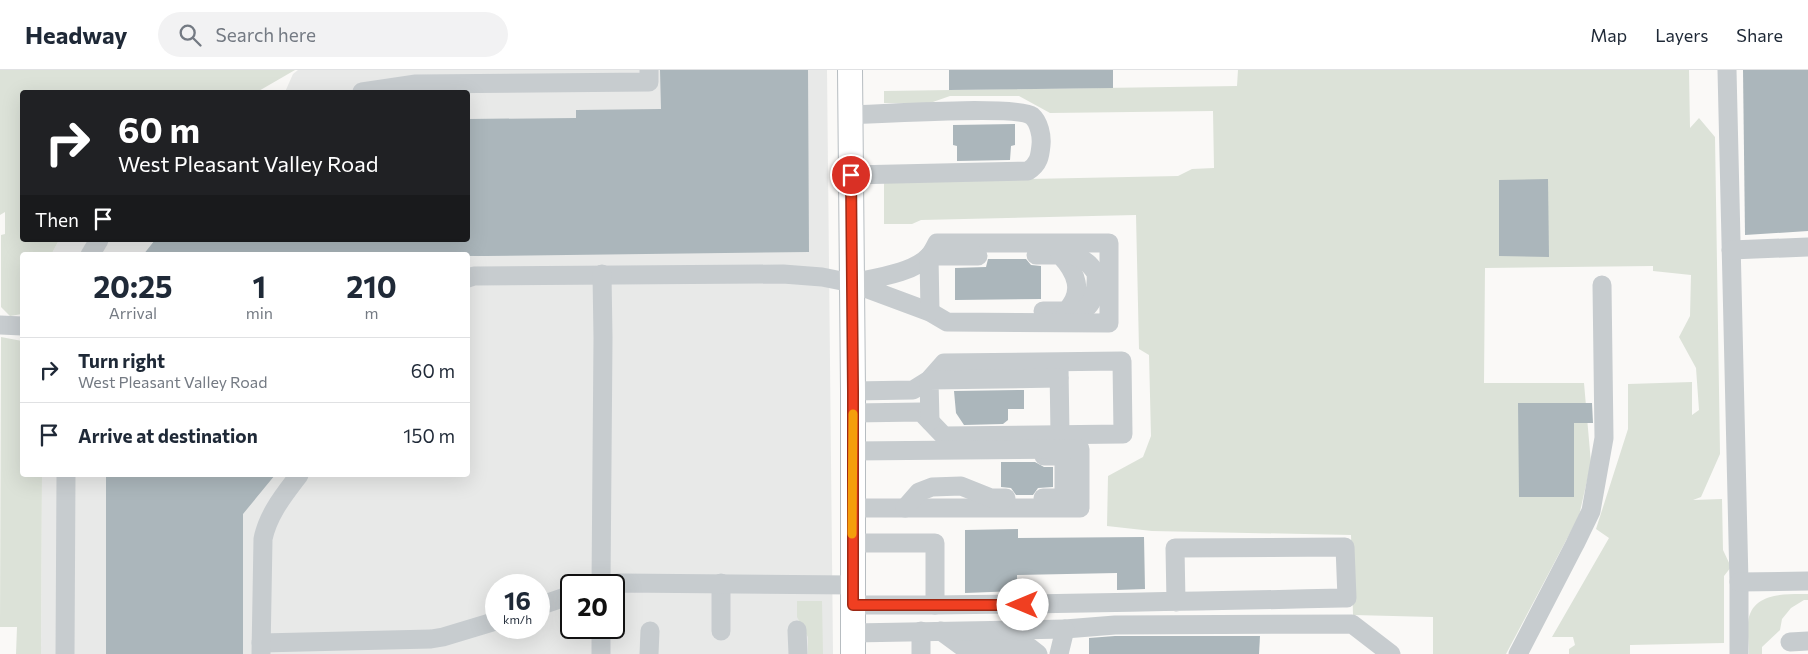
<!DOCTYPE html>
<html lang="en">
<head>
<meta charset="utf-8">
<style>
  body { margin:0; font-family:Commissioner,sans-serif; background:#f2f2f3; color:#1f2937; height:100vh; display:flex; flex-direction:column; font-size:19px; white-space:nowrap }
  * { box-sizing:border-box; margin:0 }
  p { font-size:16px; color:#747a83 }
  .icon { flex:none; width:28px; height:28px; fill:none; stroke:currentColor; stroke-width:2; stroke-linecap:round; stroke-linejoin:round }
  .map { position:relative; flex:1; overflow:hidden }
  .panel { position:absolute; left:20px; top:182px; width:450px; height:225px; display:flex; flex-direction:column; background:#fff; border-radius:5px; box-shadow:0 5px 20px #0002 }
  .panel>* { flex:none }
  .banner { position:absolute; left:20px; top:20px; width:450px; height:152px; border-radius:5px; box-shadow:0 5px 20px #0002; background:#202124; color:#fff; overflow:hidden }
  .speed { position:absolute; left:485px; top:504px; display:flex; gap:10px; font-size:25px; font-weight:700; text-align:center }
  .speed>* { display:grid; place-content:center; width:65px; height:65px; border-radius:50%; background:#fff; box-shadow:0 5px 20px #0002; line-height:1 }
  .speed small { font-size:12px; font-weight:400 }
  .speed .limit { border:2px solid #111; border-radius:8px; background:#fff; color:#111 }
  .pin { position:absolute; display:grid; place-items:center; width:42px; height:42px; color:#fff; margin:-21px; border:2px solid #fff; border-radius:50%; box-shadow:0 1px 5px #0007 }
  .me { position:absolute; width:55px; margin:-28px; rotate:270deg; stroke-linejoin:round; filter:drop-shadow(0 0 4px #0008) }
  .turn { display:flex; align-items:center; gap:18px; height:105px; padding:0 15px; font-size:22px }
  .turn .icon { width:65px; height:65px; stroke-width:2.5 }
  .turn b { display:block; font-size:35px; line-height:42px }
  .then { display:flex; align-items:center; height:48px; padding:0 15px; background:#0003; gap:10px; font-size:19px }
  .eta { display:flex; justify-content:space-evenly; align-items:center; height:85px; text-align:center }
  .eta b { font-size:30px; font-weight:700; line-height:35px }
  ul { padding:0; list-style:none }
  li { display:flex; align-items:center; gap:15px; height:65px; padding:0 15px; border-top:1px solid #e0e1e3 }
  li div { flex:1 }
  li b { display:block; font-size:19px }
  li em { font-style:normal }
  header { display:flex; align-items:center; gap:30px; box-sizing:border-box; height:70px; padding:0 25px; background:#fff; border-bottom:1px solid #e0e1e3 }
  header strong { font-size:24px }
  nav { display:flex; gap:28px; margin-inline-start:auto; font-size:18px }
  .search { width:350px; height:45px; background:#f2f2f3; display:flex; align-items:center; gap:12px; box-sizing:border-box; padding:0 18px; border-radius:28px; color:#747a83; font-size:19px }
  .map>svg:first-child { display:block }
  .built { fill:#e8e9e8; fill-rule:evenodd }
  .green { fill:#dce2d8 }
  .building { fill:#abb6bb }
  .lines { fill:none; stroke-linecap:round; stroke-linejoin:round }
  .major-casing { stroke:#b7bdc1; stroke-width:26 }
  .minor { stroke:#c7cccf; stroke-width:19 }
  .major { stroke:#fff; stroke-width:24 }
  .route-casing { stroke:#9c2915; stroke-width:12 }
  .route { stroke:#f03f21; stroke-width:9 }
  .slow { stroke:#f59e0b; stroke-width:9 }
</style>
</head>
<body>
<header>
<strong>Headway</strong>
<div class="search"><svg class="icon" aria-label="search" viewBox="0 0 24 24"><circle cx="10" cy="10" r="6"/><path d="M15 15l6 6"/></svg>Search here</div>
<nav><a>Map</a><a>Layers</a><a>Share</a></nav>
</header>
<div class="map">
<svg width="1808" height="584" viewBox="0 0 1808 584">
  <rect width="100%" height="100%" fill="#faf9f7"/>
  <path class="built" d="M 298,0 L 827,0 L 833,584 L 41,584 L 42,405 L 468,405 L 468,185 L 51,185 L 59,170 L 468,170 L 468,22 L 285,22 L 293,4 ZM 496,515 L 539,515 L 539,558 L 496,558 ZM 571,515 L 614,515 L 614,558 L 571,558 Z"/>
  <g class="green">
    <path d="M 0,0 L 295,0 L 257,22 L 22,22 L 22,170 L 59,170 L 51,185 L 22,185 L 22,244 L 10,246 L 1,237 L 1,165 L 5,164 L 5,142 L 0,145 Z"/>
    <path d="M 1238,0 L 1689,0 L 1690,58 L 1699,48 L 1715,67 L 1720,384 L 1701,427 L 1693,430 L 1722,429 L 1723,480 L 1731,497 L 1724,506 L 1724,573 L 1630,575 L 1630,584 L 1569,584 L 1569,579 L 1575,575 L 1573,567 L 1552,567 L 1609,468 L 1596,459 L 1628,359 L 1628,314 L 1692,312 L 1692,345 L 1699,340 L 1696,298 L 1679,267 L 1690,246 L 1691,205 L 1653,201 L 1653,196 L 1485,198 L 1484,313 L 1584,313 L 1591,393 L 1579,446 L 1506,584 L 1433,584 L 1433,547 L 1353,545 L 1351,465 L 1152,461 L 1107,456 L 1108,406 L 1143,387 L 1151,366 L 1149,285 L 1139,279 L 1136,145 L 921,150 L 912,154 L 884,154 L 884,112 L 1178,106 L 1192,99 L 1214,98 L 1213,41 L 1050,43 L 1019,26 L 950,26 L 930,33 L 884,33 L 884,21 L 1237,16 Z"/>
    <path d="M 1,267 L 22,271 L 22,405 L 42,405 L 41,584 L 16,584 L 17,557 L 0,557 Z"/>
    <path d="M 1808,524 L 1808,530 L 1804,530 L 1791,538 L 1782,549 L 1780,560 L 1762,577 L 1762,584 L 1749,584 C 1749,574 1747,563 1748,553 C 1751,522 1785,524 1808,524 Z"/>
    <path d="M 797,531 L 822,531 L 823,584 L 808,584 L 808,567 L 797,547 Z"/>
  </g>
  <g class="building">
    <path d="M 660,0 L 808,0 L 809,182 L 485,186 L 143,185 L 155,170 L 468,170 L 468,49 L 576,48 L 576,40 L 661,39 Z"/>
    <path d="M 949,0 L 1113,0 L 1113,18 L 949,20 Z"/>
    <path d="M 1743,0 L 1808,0 L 1808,161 L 1745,165 Z"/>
    <path d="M 1015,54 L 1015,75 L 1011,76 L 1010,90 L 957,91 L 957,76 L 953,75 L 953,55 Z"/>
    <path d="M 1548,109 L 1549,187 L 1499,186 L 1499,110 Z"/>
    <path d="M 988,189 L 1026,189 L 1031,195 L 1041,196 L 1041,229 L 955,230 L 955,198 L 986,197 Z"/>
    <path d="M 1024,320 L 1024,339 L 1008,339 L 1008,350 L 1003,354 L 964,355 L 956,343 L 954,321 Z"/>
    <path d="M 1518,333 L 1592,333 L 1593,353 L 1574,353 L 1574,427 L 1519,427 Z"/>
    <path d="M 1001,392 L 1035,392 L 1044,397 L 1053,397 L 1053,417 L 1038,418 L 1033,425 L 1016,425 L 1011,418 L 1001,417 Z"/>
    <path d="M 106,405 L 275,405 L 243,444 L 243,584 L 106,584 Z"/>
    <path d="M 1018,459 L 1018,468 L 1144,467 L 1145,519 L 1117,520 L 1117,503 L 1017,505 L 1017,521 L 965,523 L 965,460 Z"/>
    <path d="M 1115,566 L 1260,566 L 1259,584 L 1089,584 L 1089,568 Z"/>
  </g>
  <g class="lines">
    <defs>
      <path id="major" d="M 850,0 L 853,321 L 853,584"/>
    </defs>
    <use href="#major" class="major-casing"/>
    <g class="minor">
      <path d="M 1727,0 L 1739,512 L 1739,584"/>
      <path d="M 362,22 L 416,14 L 649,12 L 649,0"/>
      <path d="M 851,45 C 878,44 1017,35 1032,46 C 1039,52 1042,66 1041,75 C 1040,86 1039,94 1028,101 L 851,105"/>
      <path d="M 1731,180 L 1808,177"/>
      <path d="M 90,185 L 99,170"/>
      <path d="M 1036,185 L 1060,185 C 1076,202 1085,222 1066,241 L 1043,241"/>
      <path d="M 1060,185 C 1077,185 1086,188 1096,203 C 1097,215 1095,238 1079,241 C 1075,241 1070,241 1066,241"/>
      <path d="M 468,208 L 474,206 L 783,204 L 822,207 L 852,213 L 930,242 L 947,252 L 1109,253 L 1109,173 L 937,173 C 935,177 932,183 929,186 C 914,203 874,208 852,213"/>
      <path d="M 930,242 L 929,186 L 978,186"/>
      <path d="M 0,255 L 22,256"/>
      <path d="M 1059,297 L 1060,365"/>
      <path d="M 853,343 L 921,342 L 944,366 L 1123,364 L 1122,291 L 944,293 L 929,310 L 913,320 L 853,321"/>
      <path d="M 930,351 L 929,310 L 1059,308"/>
      <path d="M 1043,428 L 1064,428 L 1064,386 L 1044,386"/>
      <path d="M 852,438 L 1080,438 L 1080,379 L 853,381"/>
      <path d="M 905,438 L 919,422 L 932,417 L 961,416 L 991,428 L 1006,428"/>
      <path d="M 852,473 L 935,473 L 935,535 L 853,535"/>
      <path d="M 1739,512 L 1808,511"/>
      <path d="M 721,513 L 721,561"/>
      <path d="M 600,515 L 620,513 L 853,515"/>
      <path d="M 601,515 L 603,268 L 602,204"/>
      <path d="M 935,535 C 1072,534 1209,531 1347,528 L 1345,477 L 1175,478 L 1176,532"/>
      <path d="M 539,536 L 571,525"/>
      <path d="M 601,558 L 601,584"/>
      <path d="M 1065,559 L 1115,555 L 1352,554 L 1391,584"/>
      <path d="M 797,560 L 798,584"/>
      <path d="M 921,561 L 921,584"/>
      <path d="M 941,561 L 964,578 L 1029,577 L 1038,584"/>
      <path d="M 853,563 L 1065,559 L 1059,584"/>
      <path d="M 1790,572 L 1808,571"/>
      <path d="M 261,573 L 431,569 L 443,567 L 496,551"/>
      <path d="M 65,584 L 66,405"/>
      <path d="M 261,584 L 263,469 C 268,444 284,425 299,405"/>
      <path d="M 649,584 L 650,561"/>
      <path d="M 1518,584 L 1575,474 L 1591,441 L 1604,368 L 1602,215"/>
    </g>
    <use href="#major" class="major"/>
  </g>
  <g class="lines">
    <defs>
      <path id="route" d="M 851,105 L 853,321 L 853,535 L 1023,535"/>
    </defs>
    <use href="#route" class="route-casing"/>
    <use href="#route" class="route"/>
    <path class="slow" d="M 852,464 L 853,344"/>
  </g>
</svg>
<div class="speed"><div>16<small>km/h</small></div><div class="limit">20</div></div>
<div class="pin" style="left:851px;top:105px;background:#d93025"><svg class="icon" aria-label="arrive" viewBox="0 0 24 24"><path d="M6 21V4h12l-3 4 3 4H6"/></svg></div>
<svg class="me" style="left:1023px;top:535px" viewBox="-20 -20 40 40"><circle r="19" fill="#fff"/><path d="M0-13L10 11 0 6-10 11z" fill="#f03f21"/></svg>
<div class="banner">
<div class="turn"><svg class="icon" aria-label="right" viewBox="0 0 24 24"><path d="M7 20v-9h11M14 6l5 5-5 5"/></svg><div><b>60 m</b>West Pleasant Valley Road</div></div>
<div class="then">Then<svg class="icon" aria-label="arrive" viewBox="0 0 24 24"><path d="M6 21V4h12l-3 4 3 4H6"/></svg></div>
</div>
<section class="panel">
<div class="eta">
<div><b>20:25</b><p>Arrival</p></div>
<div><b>1</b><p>min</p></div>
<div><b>210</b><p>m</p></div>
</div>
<ul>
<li><svg class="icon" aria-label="right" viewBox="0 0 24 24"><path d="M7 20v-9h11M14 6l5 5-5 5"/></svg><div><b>Turn right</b><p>West Pleasant Valley Road</p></div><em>60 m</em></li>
<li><svg class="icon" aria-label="arrive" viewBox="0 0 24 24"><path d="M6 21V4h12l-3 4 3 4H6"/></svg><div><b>Arrive at destination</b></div><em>150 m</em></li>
</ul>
</section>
</div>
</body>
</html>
